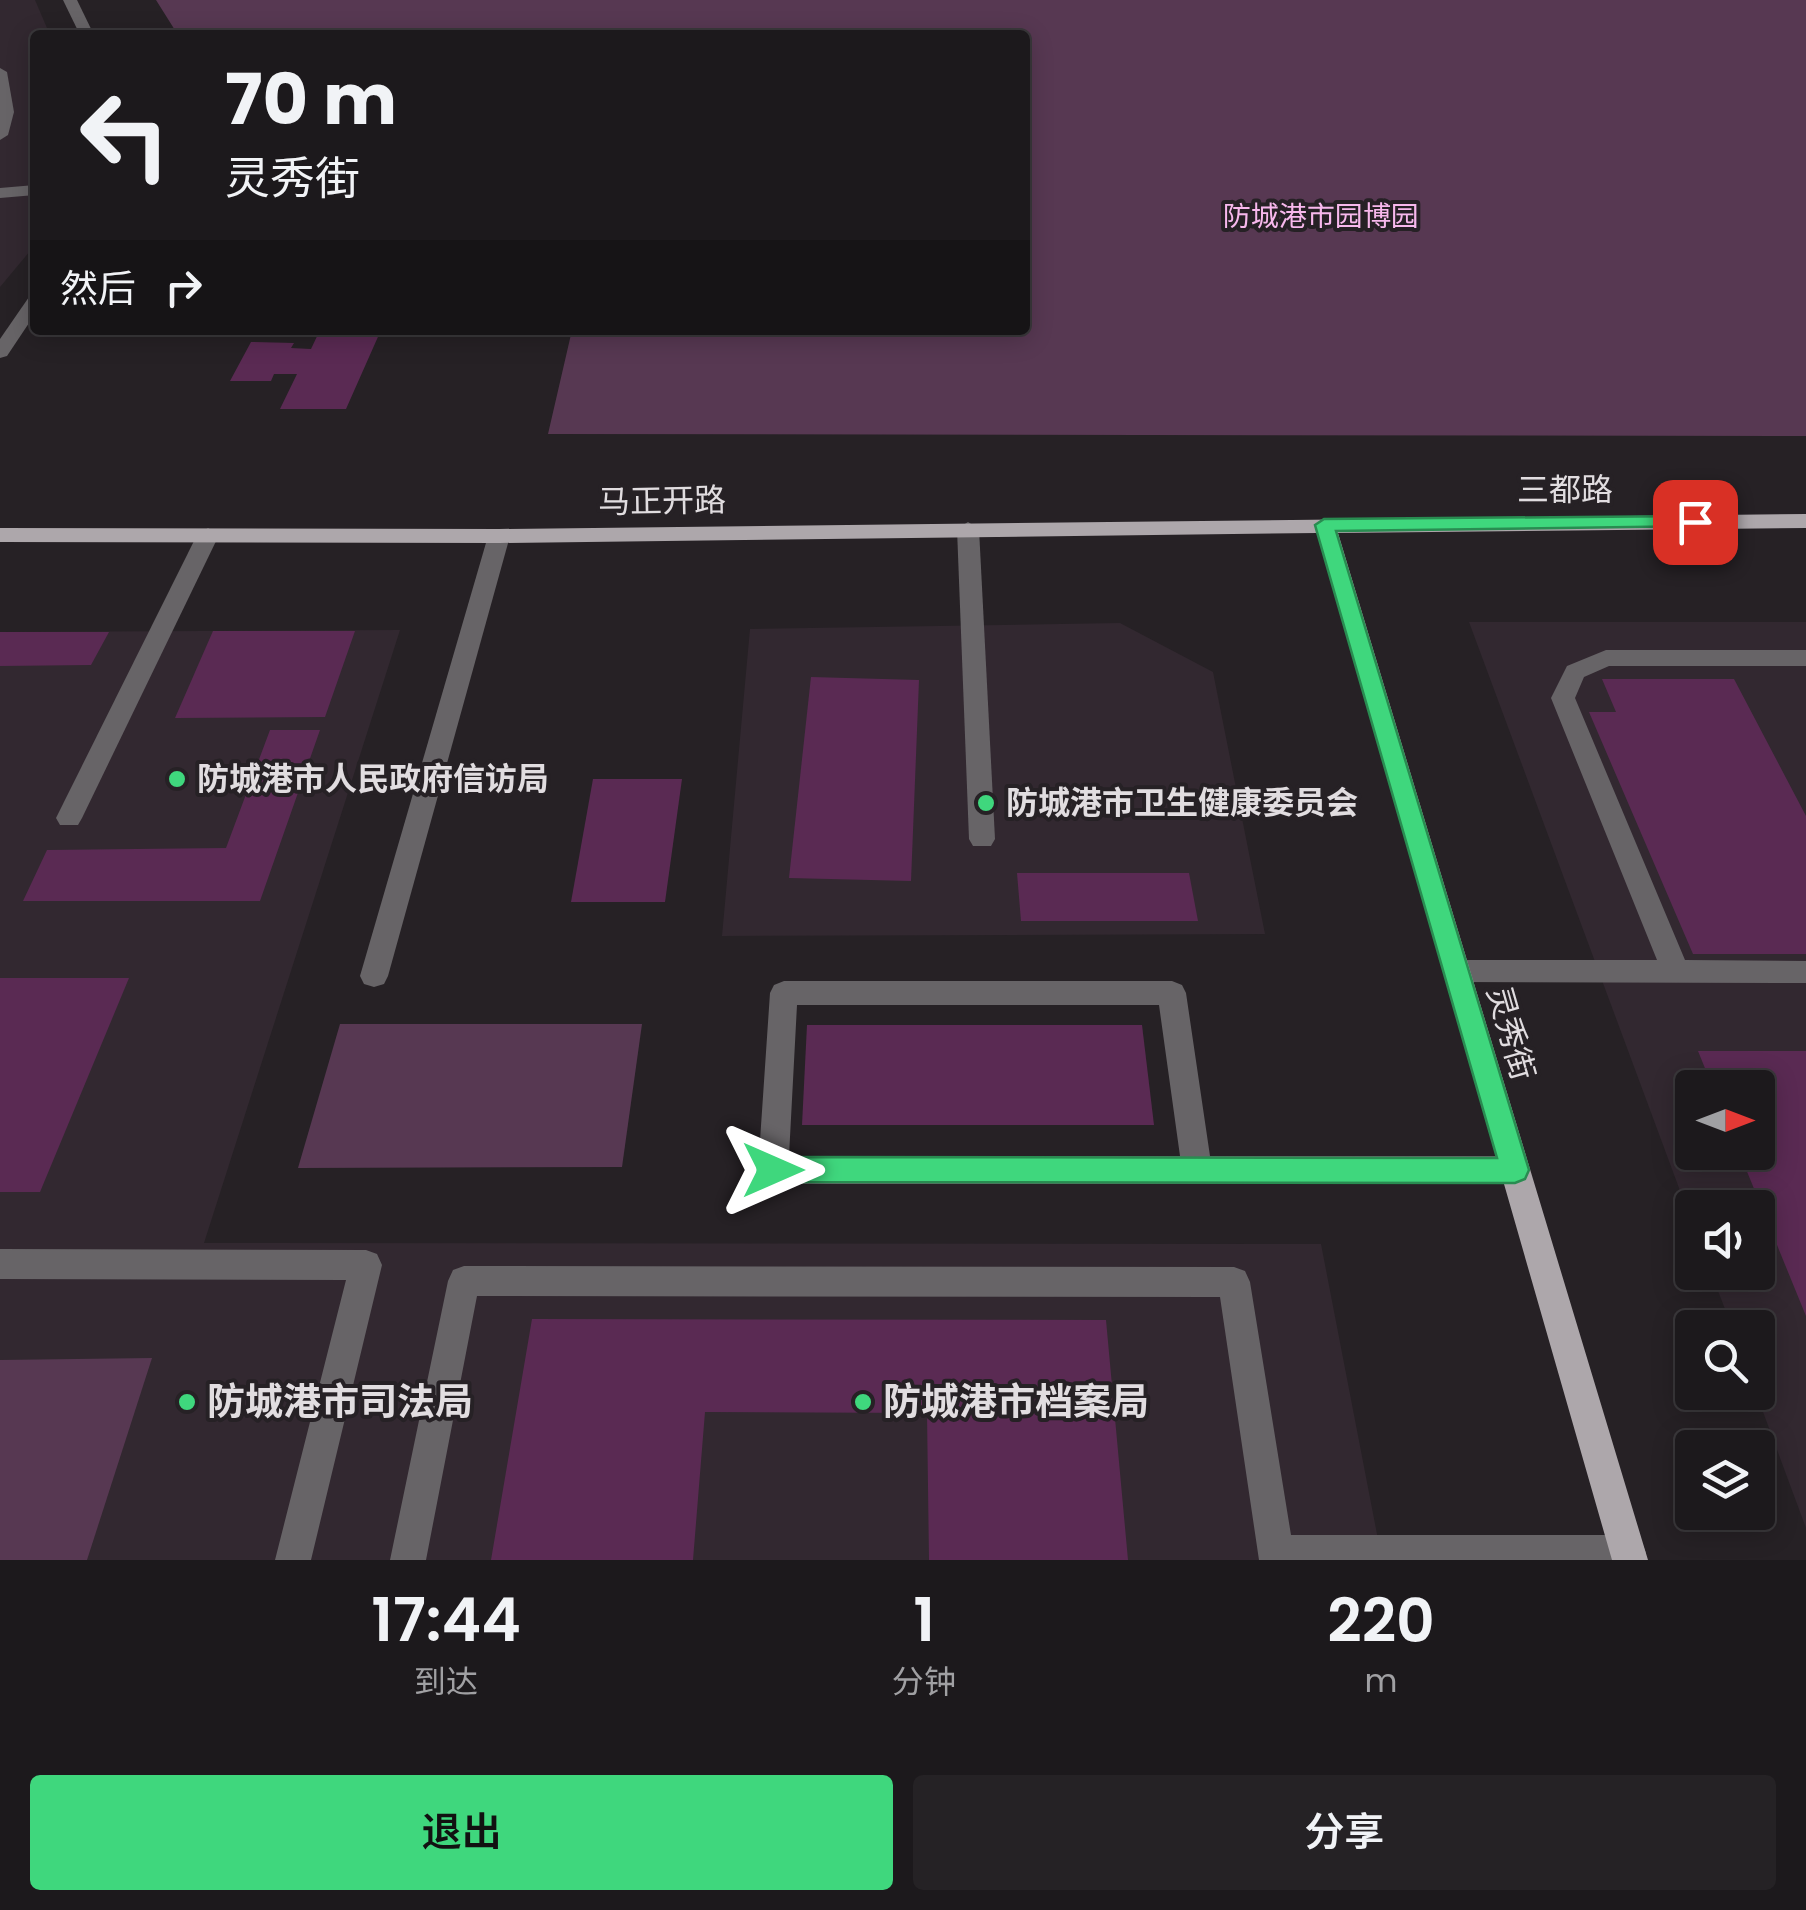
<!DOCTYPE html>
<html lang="zh">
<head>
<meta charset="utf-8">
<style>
  body { margin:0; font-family:Poppins,"Noto Sans SC",sans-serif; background:#252225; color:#f1f3f6; height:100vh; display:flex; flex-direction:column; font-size:38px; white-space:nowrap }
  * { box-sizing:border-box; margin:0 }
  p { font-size:32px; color:#a0a0a3 }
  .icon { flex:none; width:55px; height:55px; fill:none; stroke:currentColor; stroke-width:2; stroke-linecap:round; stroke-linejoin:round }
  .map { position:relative; height:1560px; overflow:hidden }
  .drawer { display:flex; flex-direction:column; background:#1c191c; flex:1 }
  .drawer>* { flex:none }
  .banner { position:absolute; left:30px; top:30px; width:1000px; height:305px; border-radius:10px; box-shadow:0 5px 25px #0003,0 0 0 2px #3a383b; background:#1c191c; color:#f1f3f6; overflow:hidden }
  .needle { width:65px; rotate:90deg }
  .controls { position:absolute; left:1675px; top:1070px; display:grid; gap:20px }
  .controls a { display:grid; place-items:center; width:100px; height:100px; border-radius:10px; background:#1c191c; box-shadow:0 5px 25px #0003,0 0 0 2px #3a383b; font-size:50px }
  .pin { position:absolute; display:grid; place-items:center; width:85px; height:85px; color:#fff; margin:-42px; border-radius:20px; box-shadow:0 5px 15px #0006 }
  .me { position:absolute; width:110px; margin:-55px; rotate:90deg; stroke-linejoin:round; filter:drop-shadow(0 0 8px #0008) }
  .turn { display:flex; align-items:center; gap:35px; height:210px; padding:0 30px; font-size:45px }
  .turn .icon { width:130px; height:130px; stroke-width:2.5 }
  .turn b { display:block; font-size:70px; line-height:85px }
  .then { display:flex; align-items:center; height:95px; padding:0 30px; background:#0003; gap:20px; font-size:38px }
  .eta { display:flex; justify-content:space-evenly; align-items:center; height:170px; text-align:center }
  .eta b { font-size:60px; font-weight:600; line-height:70px }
  .button { display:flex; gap:20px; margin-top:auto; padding:20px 30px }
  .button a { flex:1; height:115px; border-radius:10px; background:#3fd77d; color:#111; font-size:40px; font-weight:600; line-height:115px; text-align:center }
  .button a+a { background:#252225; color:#f1f3f6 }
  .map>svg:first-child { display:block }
  .built { fill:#322830; fill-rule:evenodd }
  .green { fill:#573852 }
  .building { fill:#5a2a53 }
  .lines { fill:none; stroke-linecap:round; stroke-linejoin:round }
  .minor { fill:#676467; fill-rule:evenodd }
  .major { fill:#ada7ab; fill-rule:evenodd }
  .route { fill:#3fd77d; stroke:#298c51; stroke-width:2.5 }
  .poi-dot { fill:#3fd77d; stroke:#262125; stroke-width:4 }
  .labels { text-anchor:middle; stroke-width:8; stroke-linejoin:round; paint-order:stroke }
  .far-park-label { font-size:28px; fill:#f7b8ec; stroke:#262125 }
  .street-label { font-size:32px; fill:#e1dde0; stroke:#262125 }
  .poi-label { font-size:32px; font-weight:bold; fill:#e1dde0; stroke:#262125; text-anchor:start }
  .near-poi-label { font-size:38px; font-weight:bold; fill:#e1dde0; stroke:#262125; text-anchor:start }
</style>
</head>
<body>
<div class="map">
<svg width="1806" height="1560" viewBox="0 0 1806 1560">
  <rect width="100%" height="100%" fill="#262125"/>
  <g class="built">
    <path d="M 0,0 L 35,0 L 50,35 L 35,35 L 35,245 L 0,287 Z"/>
    <path d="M 1469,622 L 1806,622 L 1806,1528 L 1756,1393 L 1758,1328 L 1732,1327 L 1711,1273 L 1758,1272 L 1758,1208 L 1692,1208 L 1692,1223 ZM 1692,1088 L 1758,1088 L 1758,1152 L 1692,1152 Z"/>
    <path d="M 1120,623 L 1213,672 L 1265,934 L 722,936 L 750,629 Z"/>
    <path d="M 400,630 L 204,1243 L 1321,1244 L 1382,1560 L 0,1560 L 0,632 Z"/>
  </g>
  <g class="green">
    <path d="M 156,0 L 1806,0 L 1806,436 L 548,434 L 572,330 L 1025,330 L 1025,35 L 178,35 Z"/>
    <path d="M 340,1024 L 642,1024 L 622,1167 L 298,1168 Z"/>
    <path d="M 152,1358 L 87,1560 L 0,1560 L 0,1360 Z"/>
  </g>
  <g class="building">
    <path d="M 320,330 L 381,330 L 346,409 L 280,409 L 297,374 L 274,374 L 271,381 L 230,381 L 251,342 L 294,343 L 291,348 L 311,349 Z"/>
    <path d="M 213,631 L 355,631 L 325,717 L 175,718 Z"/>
    <path d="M 0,632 L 109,632 L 91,665 L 0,666 Z"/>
    <path d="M 811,677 L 919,680 L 911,881 L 789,878 Z"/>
    <path d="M 1602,679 L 1734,679 L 1806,816 L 1806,954 L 1693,954 L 1589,712 L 1616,712 Z"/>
    <path d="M 270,730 L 320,730 L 260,901 L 23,901 L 47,850 L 226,848 Z"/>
    <path d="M 593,779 L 682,779 L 665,902 L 571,902 Z"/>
    <path d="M 1017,873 L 1189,873 L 1198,921 L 1021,921 Z"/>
    <path d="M 0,978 L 129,978 L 40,1192 L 0,1192 Z"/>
    <path d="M 807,1025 L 1142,1025 L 1154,1125 L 802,1125 Z"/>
    <path d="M 1698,1051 L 1806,1051 L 1806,1316 L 1739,1152 L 1758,1152 L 1758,1088 L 1713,1088 Z"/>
    <path d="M 532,1319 L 1106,1320 L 1128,1560 L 929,1560 L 927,1413 L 705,1412 L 693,1560 L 491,1560 Z"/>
  </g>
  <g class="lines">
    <g class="minor">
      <path d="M 63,0 L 77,0 L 94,35 L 80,35 Z"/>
      <path d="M 0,68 L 7,72 L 14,112 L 8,135 L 0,140 Z"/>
      <path d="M 35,185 L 35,195 L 0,198 L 0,188 Z"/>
      <path d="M 35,296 L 35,314 L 7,356 L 0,358 L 0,339 L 29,297 Z"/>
      <path d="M 968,522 L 979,529 L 995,839 L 991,846 L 973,846 L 969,839 L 957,529 Z"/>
      <path d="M 208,528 L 219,535 L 82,818 L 78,825 L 60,825 L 56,818 L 197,535 Z"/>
      <path d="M 499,529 L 510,536 L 388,976 L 384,984 L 374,987 L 364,984 L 360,976 L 488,536 Z"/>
      <path d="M 1606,650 L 1806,650 L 1806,666 L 1609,666 L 1584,677 L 1575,698 L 1685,960 L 1806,961 L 1806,983 L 1457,982 L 1447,979 L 1443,971 L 1447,963 L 1457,960 L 1657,960 L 1551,698 L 1567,666 Z"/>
      <path d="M 784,981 L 1172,981 L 1182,985 L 1186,993 L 1210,1156 L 1515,1156 L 1526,1160 L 1530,1170 L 1526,1180 L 1515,1184 L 773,1184 L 762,1180 L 758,1170 L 770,993 L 774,985 ZM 797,1005 L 1159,1005 L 1180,1156 L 789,1156 Z"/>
      <path d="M 0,1249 L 366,1250 L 377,1254 L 382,1265 L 311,1560 L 275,1560 L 346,1280 L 0,1279 Z"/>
      <path d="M 464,1266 L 1234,1267 L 1245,1271 L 1250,1282 L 1291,1535 L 1628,1535 L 1641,1540 L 1646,1553 L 1643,1560 L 1259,1560 L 1220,1297 L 477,1296 L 426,1560 L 390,1560 L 448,1281 L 453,1270 Z"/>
    </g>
    <path class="major" d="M 1806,514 L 1806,528 L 1338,533 L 1648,1560 L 1612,1560 L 1317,533 L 499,543 L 0,542 L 0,528 L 499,529 Z"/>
  </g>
  <path class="route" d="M 1695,516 L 1702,518 L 1702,526 L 1336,531 L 1529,1170 L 1525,1179 L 1515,1183 L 773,1182 L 763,1178 L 759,1170 L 763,1161 L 773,1157 L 1497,1158 L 1315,525 L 1324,519 Z"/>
  <g class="poi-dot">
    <circle cx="177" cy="779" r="10"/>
    <circle cx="986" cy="803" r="10"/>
    <circle cx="187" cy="1402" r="10"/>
    <circle cx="863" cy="1402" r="10"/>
  </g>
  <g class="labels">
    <g class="far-park-label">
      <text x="1321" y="226">防城港市园博园</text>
    </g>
    <g class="street-label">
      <text x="1565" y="501">三都路</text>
      <text transform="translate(662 501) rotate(-1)" y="11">马正开路</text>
      <text transform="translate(1511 1033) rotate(74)" y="11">灵秀街</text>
    </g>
    <g class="poi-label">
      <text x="197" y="790">防城港市人民政府信访局</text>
      <text x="1006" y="814">防城港市卫生健康委员会</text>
    </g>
    <g class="near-poi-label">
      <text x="207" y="1415">防城港市司法局</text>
      <text x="883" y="1415">防城港市档案局</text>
    </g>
  </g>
</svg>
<div class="controls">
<a><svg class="needle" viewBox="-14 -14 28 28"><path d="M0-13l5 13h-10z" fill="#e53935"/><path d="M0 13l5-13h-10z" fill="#a0a0a3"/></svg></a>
<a><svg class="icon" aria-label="sound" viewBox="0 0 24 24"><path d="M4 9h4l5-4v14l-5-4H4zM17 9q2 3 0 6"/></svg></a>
<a><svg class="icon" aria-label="search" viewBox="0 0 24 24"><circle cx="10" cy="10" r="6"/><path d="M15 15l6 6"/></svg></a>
<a><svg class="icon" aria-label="layers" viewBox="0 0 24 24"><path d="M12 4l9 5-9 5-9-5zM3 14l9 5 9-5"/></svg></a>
</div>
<div class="pin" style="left:1695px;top:522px;background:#d93025"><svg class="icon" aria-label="arrive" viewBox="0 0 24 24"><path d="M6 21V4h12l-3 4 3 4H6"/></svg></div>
<svg class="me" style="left:773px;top:1170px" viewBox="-20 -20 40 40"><path d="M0-17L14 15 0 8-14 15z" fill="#3fd77d" stroke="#fff" stroke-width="4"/></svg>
<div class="banner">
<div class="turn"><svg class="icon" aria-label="left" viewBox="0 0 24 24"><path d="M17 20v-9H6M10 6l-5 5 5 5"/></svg><div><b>70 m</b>灵秀街</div></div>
<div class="then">然后<svg class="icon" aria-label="right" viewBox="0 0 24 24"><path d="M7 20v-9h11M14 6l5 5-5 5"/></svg></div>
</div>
</div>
<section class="drawer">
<div class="eta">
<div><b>17:44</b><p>到达</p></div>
<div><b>1</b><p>分钟</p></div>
<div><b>220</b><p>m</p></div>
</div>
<div class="button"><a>退出</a><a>分享</a></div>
</section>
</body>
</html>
